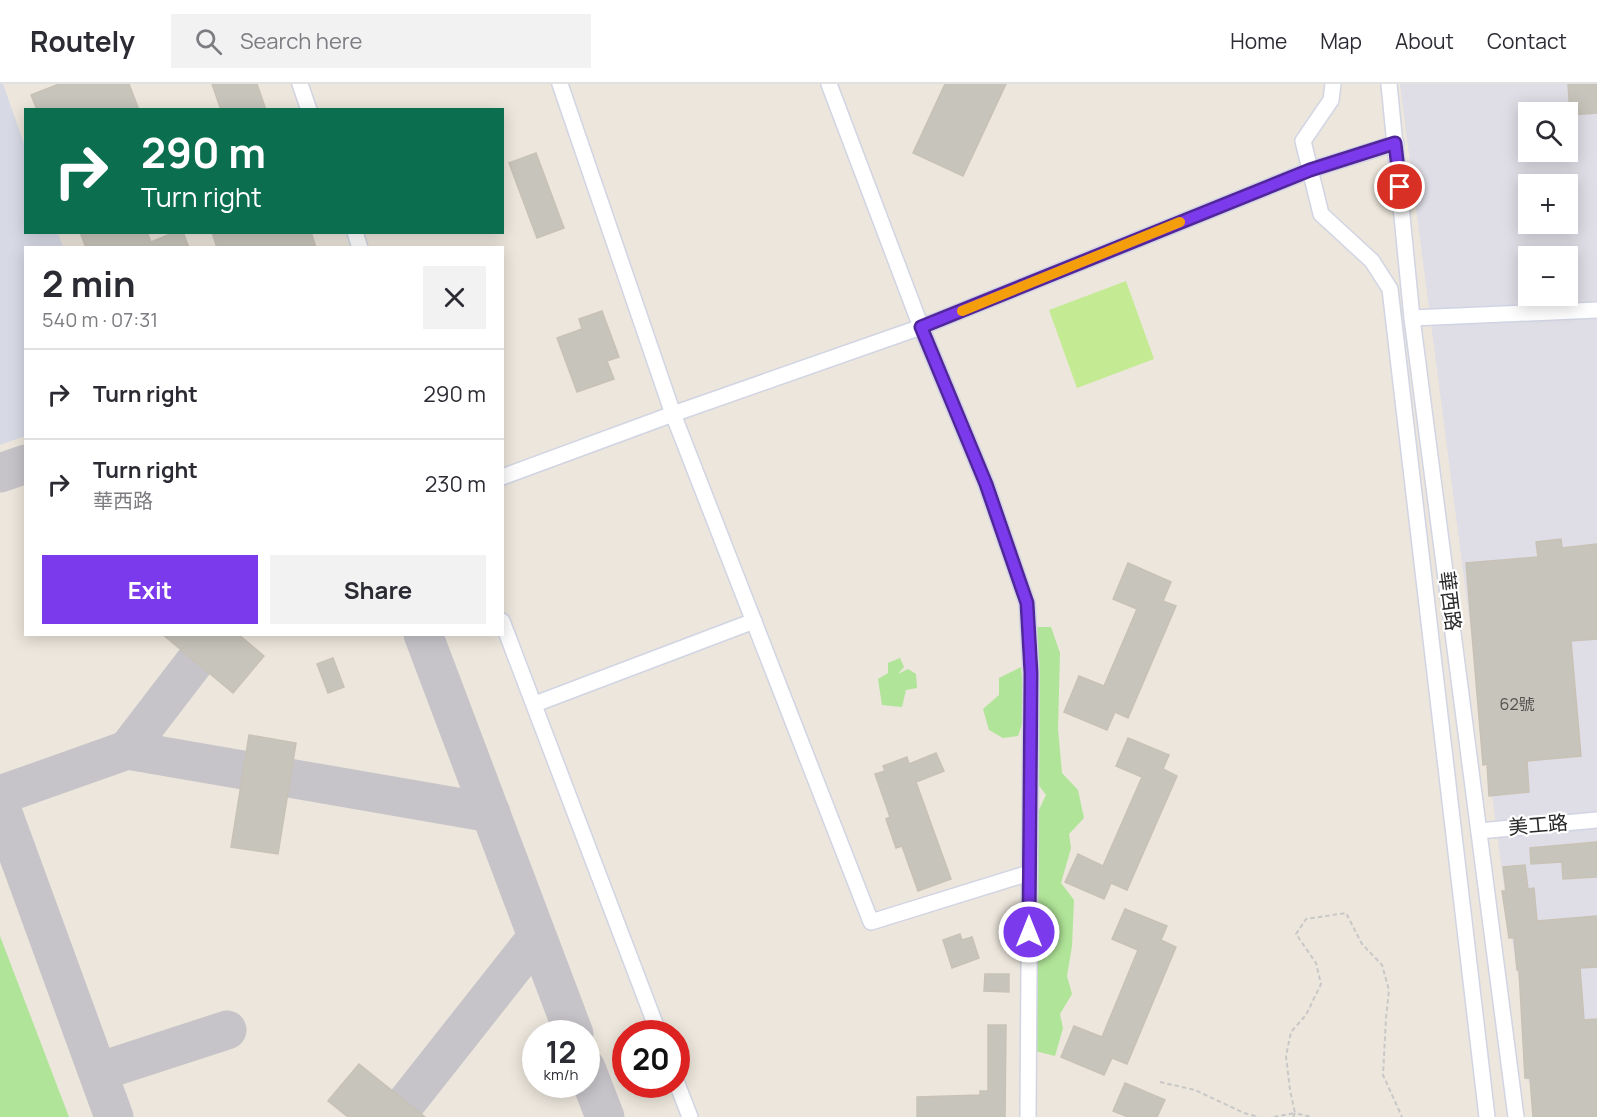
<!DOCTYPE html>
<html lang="en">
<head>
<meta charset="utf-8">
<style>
  body { margin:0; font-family:Manrope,"Noto Sans TC",sans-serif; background:#f2f2f3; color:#2b2b33; height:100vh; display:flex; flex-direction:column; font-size:22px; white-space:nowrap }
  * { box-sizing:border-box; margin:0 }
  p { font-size:20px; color:#7c7c81 }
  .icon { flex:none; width:33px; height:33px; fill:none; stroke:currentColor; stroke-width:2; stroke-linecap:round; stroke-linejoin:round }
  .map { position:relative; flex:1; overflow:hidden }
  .drawer { position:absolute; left:24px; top:162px; width:480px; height:390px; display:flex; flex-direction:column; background:#fff; border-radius:0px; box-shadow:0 3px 15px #0003 }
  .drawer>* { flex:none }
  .hud { position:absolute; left:24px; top:24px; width:480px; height:126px; border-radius:0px; box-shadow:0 3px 15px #0003; background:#0b6e4f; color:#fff; overflow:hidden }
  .fabs { position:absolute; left:1518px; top:18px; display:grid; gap:12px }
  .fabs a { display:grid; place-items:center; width:60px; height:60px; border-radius:0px; background:#fff; box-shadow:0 3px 15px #0003; font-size:30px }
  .speed { position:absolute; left:522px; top:936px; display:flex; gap:12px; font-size:30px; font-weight:700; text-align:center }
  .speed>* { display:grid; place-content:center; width:78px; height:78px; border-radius:50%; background:#fff; box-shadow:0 3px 15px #0003; line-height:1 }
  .speed small { font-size:15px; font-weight:400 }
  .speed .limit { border:9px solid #d22; background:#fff; color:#111 }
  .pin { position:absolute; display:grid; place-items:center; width:51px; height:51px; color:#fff; margin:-26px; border:3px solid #fff; border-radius:50%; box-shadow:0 2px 6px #0007 }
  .me { position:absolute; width:66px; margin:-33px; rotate:0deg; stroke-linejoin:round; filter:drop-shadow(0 0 4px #0008) }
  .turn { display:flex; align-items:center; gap:21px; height:126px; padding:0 18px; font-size:27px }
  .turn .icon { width:78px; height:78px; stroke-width:2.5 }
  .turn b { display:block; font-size:42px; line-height:51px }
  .round { display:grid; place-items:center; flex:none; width:63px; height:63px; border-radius:0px; background:#f2f2f3 }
  .headline { display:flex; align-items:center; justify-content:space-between; height:102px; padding:0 18px }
  h1 { font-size:36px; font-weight:700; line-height:45px }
  .button { display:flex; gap:12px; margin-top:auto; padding:12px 18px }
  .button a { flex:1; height:69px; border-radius:0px; background:#7c3aed; color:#fff; font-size:24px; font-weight:700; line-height:69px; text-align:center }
  .button a+a { background:#f2f2f3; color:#2b2b33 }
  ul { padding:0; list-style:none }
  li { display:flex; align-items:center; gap:18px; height:90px; padding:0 18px; border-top:2px solid #e1e1e2 }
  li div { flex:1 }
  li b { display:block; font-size:22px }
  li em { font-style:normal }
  header { display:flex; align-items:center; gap:36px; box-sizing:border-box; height:84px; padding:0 30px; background:#fff; border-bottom:2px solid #e1e1e2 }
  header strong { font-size:28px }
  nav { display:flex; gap:33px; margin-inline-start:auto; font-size:21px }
  .search { width:420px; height:54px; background:#f2f2f3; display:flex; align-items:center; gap:15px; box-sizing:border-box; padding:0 21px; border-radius:0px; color:#7c7c81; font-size:22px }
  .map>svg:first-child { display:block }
  .industrial { fill:#dfdde5; fill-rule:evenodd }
  .airport { fill:#d7d9e5 }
  .green { fill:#b0e498 }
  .pitch { fill:#c4eb93 }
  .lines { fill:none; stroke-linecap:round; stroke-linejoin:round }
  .taxiway { stroke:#c6c4c8; stroke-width:39 }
  .building { fill:#c7c4bb; stroke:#c8c2b6; stroke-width:1.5 }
  .minor-casing { stroke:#d1d4e3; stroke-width:18 }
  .path { stroke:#c8c8c8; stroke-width:2; stroke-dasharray:4.5 3; stroke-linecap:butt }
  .minor { stroke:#fff; stroke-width:15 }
  .route-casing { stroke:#51269a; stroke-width:15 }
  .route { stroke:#7c3aed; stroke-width:10 }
  .slow { stroke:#f59e0b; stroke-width:10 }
  .labels { text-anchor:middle; stroke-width:4.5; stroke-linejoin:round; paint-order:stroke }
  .number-label { font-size:16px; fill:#51504e }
  .street-label { font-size:20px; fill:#2a2a2a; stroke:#fff }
</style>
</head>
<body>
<header>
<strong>Routely</strong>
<div class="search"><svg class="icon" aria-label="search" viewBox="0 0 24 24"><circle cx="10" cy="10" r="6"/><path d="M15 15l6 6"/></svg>Search here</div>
<nav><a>Home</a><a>Map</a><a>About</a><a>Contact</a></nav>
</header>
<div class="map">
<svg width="1597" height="1033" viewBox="0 0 1597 1033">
  <rect width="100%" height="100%" fill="#ece6dc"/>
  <path class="industrial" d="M 1400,0 L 1597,0 L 1597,1033 L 1530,999 L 1525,994 L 1520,904 L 1507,826 ZM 1528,28 L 1568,28 L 1568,68 L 1528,68 ZM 1528,100 L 1568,100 L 1568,140 L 1528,140 ZM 1528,172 L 1568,172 L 1568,212 L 1528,212 Z"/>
  <path class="airport" d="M 0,0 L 3,0 L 25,62 L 26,148 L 58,149 L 63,163 L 26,164 L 25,352 L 0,361 Z"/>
  <g class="green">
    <path d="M 1034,543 L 1051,543 L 1060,569 L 1058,645 L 1062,689 L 1078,706 L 1084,734 L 1069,750 L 1071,764 L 1061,799 L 1074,816 L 1072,862 L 1067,892 L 1072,910 L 1060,930 L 1063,944 L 1055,972 L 1031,966 L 1030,745 L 1046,711 L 1032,692 Z"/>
    <path d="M 900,574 L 904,583 L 898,590 L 908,585 L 916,590 L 917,604 L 906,606 L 902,623 L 882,621 L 878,595 L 888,589 L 888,579 Z"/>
    <path d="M 1021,583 L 1025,631 L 1018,652 L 1003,654 L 989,646 L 983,625 L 999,611 L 999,594 Z"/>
    <path d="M 0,852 L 69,1033 L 0,1033 Z"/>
  </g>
  <path class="pitch" d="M 1126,197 L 1154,275 L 1077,304 L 1049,226 Z"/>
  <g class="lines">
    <g class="taxiway">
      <path d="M 0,389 L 26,380"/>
      <path d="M 216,550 L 127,666 L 491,729"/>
      <path d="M 423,550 L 574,950"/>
      <path d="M 0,711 L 127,666"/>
      <path d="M 0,721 L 114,1033"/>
      <path d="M 586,984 L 605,1033"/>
      <path d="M 98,988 L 227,946"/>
      <path d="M 395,1033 L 537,853"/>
    </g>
  </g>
  <g class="building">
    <path d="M 59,0 L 129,0 L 139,26 L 37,26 L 31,11 Z"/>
    <path d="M 212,0 L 257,0 L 266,26 L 221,26 Z"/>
    <path d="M 945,0 L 1006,0 L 963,92 L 913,69 Z"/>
    <path d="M 1568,0 L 1597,0 L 1597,29 L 1570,31 Z"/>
    <path d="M 536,69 L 564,144 L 537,154 L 509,79 Z"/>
    <path d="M 80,148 L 147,148 L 151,158 L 175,148 L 183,148 L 189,164 L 86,164 Z"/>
    <path d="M 212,148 L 311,148 L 316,164 L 217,164 Z"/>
    <path d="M 602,227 L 619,273 L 607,277 L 614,295 L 577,308 L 557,254 L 582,245 L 579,235 Z"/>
    <path d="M 1561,455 L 1562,464 L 1597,460 L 1597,555 L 1571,557 L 1581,672 L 1527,677 L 1529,708 L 1489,712 L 1487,680 L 1483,681 L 1466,479 L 1538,473 L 1536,458 Z"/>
    <path d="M 1128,479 L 1171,498 L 1163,517 L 1176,522 L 1128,634 L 1115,628 L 1107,646 L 1064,628 L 1079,592 L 1104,602 L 1137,525 L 1113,515 Z"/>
    <path d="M 162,550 L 238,550 L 264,572 L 233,609 Z"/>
    <path d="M 333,574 L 344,603 L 328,609 L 317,580 Z"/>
    <path d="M 249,651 L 296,659 L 278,770 L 231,763 Z"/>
    <path d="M 1128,654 L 1169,671 L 1163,685 L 1177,692 L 1127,806 L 1111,799 L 1104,815 L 1065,798 L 1078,770 L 1103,782 L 1142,693 L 1116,682 Z"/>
    <path d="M 936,669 L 944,687 L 916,698 L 951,795 L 918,807 L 902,762 L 896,764 L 886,735 L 890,733 L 875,690 L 885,687 L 883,682 L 907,673 L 909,680 Z"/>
    <path d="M 1597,758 L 1597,793 L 1563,795 L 1562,778 L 1531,780 L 1530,764 Z"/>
    <path d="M 1525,781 L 1528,805 L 1534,804 L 1537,837 L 1597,832 L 1597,883 L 1580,884 L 1584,936 L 1597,935 L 1597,1033 L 1533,1033 L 1530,994 L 1525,994 L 1519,886 L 1517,886 L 1514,854 L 1509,854 L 1502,807 L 1506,807 L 1503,783 Z"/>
    <path d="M 1125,825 L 1167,842 L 1161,856 L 1176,863 L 1127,980 L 1112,974 L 1104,991 L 1061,973 L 1074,942 L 1102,953 L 1138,866 L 1112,855 Z"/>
    <path d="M 960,850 L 962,856 L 972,853 L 979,874 L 952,884 L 943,856 Z"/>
    <path d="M 985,890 L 1009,890 L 1009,908 L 984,907 Z"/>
    <path d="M 988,941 L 1006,941 L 1005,1033 L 917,1033 L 917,1013 L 980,1011 L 980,1007 L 988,1007 Z"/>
    <path d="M 359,980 L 425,1033 L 348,1033 L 328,1017 Z"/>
    <path d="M 1125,999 L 1165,1016 L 1157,1033 L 1128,1033 L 1113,1027 Z"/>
  </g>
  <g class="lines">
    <defs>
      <g id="minor">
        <path d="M 300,0 L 309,26"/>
        <path d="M 560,0 L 673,330 L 871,838 L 1029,789"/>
        <path d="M 829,0 L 921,243 L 986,400 L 1027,519 L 1031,589 L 1028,1033"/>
        <path d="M 1333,0 L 1331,16 L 1303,57 L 1321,130 L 1372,177 L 1390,205 L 1487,1033"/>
        <path d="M 1389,0 L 1412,234 L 1516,1033"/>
        <path d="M 355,148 L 360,164"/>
        <path d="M 1412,234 L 1597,226"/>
        <path d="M 502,393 L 673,330 L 921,243 L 1310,86 L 1396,59"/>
        <path d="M 502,537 L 659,950"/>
        <path d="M 535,620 L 754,537"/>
        <path d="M 1479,747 L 1597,736"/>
        <path d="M 676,997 L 690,1033"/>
      </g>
    </defs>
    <use href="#minor" class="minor-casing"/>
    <g class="path">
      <path d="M 1160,998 L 1195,1006 L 1244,1029 L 1259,1033"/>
      <path d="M 1274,1033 L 1295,1029 L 1290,1006 L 1286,972 L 1291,948 L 1306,931 L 1321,900 L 1316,879 L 1296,850 L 1306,835 L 1346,829 L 1362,860 L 1382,881 L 1389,906 L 1386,934 L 1383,991 L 1402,1033"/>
      <path d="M 1293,1033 L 1295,1029 L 1312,1033"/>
    </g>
    <use href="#minor" class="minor"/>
  </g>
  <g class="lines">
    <defs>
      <path id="route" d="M 1029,848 L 1031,589 L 1027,519 L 986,400 L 921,243 L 1310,86 L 1395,59 L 1400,103"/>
    </defs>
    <use href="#route" class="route-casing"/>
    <use href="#route" class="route"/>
    <path class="slow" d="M 962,227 L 1180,138"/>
  </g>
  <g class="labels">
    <g class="number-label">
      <text x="1517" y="626">62號</text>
    </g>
    <g class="street-label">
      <text transform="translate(1450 517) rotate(83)" y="7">華西路</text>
      <text transform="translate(1538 741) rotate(-5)" y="7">美工路</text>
    </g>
  </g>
</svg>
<div class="fabs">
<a><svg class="icon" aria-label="search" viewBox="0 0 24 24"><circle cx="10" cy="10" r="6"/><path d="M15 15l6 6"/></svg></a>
<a>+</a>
<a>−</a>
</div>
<div class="speed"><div>12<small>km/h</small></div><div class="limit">20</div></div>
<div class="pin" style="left:1400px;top:103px;background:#d93025"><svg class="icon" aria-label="arrive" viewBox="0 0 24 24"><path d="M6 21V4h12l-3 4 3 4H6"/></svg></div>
<svg class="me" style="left:1029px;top:848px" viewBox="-20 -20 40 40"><circle r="17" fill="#7c3aed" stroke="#fff" stroke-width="3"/><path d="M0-11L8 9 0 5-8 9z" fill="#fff"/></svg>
<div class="hud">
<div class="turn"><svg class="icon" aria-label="right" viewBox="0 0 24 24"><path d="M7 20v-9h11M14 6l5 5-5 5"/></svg><div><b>290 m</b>Turn right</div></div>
</div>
<section class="drawer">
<div class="headline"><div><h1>2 min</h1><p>540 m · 07:31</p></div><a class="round"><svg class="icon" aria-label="close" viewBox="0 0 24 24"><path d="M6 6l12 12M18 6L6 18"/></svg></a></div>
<ul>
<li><svg class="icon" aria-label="right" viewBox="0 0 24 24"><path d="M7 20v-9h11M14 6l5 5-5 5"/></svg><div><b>Turn right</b></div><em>290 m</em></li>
<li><svg class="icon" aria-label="right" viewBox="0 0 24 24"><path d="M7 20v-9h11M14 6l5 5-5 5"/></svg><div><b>Turn right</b><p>華西路</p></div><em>230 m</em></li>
</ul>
<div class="button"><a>Exit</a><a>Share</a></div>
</section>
</div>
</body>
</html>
